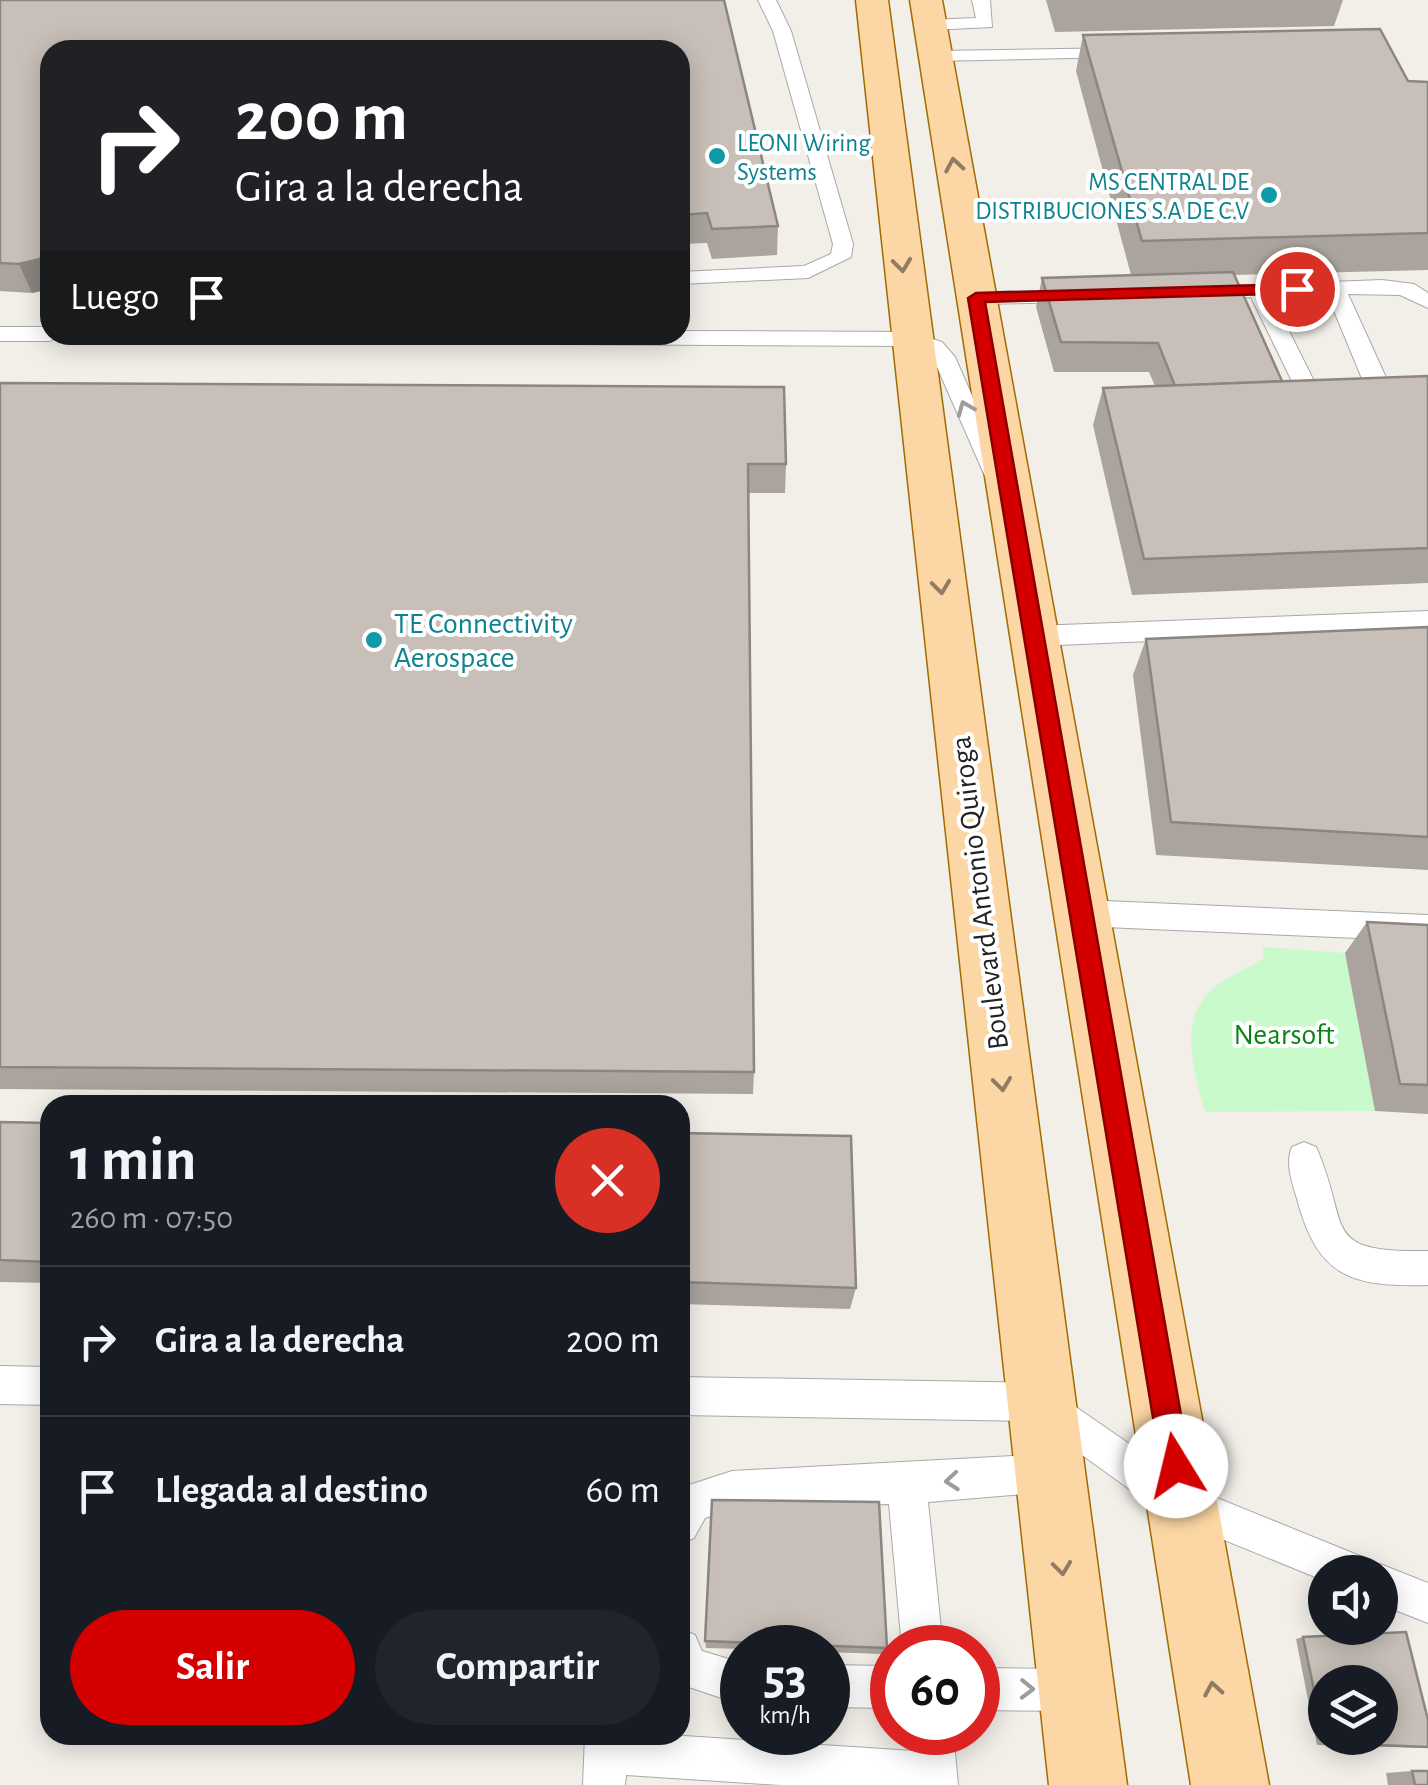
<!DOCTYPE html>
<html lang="es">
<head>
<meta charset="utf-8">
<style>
  body { margin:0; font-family:"Alegreya Sans",sans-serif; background:#20242c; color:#f1f3f6; height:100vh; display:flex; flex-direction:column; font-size:38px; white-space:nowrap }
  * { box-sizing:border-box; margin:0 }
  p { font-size:32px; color:#9ea1a6 }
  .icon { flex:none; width:55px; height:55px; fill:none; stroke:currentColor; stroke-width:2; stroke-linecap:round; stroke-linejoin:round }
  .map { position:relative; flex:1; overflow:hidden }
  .panel { position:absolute; left:40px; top:1095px; width:650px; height:650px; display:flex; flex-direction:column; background:#171b24; border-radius:30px; box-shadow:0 5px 25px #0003 }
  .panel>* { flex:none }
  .hud { position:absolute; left:40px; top:40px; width:650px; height:305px; border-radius:30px; box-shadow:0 5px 25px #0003; background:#202124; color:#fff; overflow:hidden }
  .controls { position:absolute; left:1308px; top:1555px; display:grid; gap:20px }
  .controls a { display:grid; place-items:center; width:90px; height:90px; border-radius:50%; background:#171b24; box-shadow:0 5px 25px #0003; font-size:50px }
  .speed { position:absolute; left:720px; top:1625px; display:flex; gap:20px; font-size:50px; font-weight:700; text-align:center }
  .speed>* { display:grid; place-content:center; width:130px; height:130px; border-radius:50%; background:#171b24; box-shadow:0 5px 25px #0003; line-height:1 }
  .speed small { font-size:25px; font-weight:400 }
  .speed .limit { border:15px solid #d22; background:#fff; color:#111 }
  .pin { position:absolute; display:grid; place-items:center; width:85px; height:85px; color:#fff; margin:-42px; border:5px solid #fff; border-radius:50%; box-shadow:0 2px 10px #0007 }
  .me { position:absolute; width:110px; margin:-55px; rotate:351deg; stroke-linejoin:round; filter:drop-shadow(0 0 8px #0008) }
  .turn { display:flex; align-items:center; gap:35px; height:210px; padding:0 30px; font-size:45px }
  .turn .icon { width:130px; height:130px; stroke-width:2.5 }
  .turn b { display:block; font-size:70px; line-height:85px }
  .then { display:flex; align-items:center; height:95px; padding:0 30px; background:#0003; gap:20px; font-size:38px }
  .round { display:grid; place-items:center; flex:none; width:105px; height:105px; border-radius:52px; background:#20242c }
  .head { display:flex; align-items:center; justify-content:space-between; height:170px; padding:0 30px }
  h1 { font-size:60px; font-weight:600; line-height:75px }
  .primary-button { display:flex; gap:20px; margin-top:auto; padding:20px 30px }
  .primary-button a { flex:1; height:115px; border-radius:60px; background:#d40000; color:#fff; font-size:40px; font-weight:600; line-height:115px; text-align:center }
  .primary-button a+a { background:#20242c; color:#f1f3f6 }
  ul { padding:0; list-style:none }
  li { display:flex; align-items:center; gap:30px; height:150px; padding:0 30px; border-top:2px solid #363941 }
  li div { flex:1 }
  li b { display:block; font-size:38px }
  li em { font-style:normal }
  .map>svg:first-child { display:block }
  .park { fill:#c8facc }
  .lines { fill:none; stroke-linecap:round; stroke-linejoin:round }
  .lane-casing { stroke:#a9a9a9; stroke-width:2 }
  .primary-casing { stroke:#a06b00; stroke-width:3 }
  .lane { fill:#fff; fill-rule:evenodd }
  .primary { fill:#fcd6a4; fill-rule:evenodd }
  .wall { fill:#aba49e }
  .shaded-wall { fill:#8b8681 }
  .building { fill:#c7bfb8; stroke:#8b8681; stroke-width:2.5; fill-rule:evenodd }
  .oneway { stroke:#8f7c63 }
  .oneway2 { stroke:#9c9c9c }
  .route { fill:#d40000; stroke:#8a0000; stroke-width:2.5 }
  .culture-dot { fill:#0f9aa8; stroke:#fff; stroke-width:4 }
  .labels { text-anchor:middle; stroke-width:8; stroke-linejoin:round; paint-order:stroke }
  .far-culture-label { font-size:25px; fill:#0d838f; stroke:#fff; text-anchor:start }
  .culture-label { font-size:30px; fill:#0d838f; stroke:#fff; text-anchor:start }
  .street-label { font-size:30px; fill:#222; stroke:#fff }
  .park-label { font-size:30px; fill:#0c8416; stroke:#fff }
</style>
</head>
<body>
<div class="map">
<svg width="1428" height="1785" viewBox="0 0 1428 1785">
  <rect width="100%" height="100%" fill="#f2efe9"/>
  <path class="park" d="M 1263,947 L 1345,953 L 1375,1111 L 1205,1112 C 1194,1072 1176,1017 1216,986 C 1231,975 1249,968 1264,958 Z"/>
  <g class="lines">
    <defs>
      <g id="lane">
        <path d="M 758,0 L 776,0 L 791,31 L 853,244 L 851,257 L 808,278 L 680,284 L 680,272 L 804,266 L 831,254 L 833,244 L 773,31 Z"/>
        <path d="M 972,0 L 990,0 L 992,27 L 930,30 L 921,25 L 930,20 L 976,18 Z"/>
        <path d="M 1123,48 L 1126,52 L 1117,57 L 935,61 L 926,56 L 935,51 Z"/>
        <path d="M 1382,280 L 1414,284 L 1428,293 L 1428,308 L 1400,295 L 1348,294 L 1399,406 L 1394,415 L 1386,417 L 1375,410 L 1327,294 L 1272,297 L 1323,399 L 1336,410 L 1325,417 L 1303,404 L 1251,297 L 1201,299 L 1190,293 L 1201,287 Z"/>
        <path d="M 1075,291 L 1086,297 L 1083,302 L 976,304 L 965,298 L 976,292 Z"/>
        <path d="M 0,327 L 50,327 L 50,335 L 60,335 L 50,341 L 0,341 Z"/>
        <path d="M 680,331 L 911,332 L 942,342 L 955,357 L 1008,477 L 1004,483 L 988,483 L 934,360 L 909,346 L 174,342 L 163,335 L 680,335 Z"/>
        <path d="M 1428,611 L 1428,629 L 1035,646 L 1022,636 L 1035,626 Z"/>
        <path d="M 1082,900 L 1428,915 L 1428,941 L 1082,926 L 1071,922 L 1067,913 L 1071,904 Z"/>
        <path d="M 1304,1142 L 1316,1147 C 1352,1227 1317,1253 1428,1251 L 1428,1285 C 1352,1287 1318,1278 1297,1199 C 1292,1182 1285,1163 1292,1147 Z"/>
        <path d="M 0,1366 L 50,1367 L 50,1405 L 0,1404 Z"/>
        <path d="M 680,1377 L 1041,1383 L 1195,1489 L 1365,1558 L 1369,1568 L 1380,1564 L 1428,1583 L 1428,1623 L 1380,1604 L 1380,1572 L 1325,1572 L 1325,1581 L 1168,1517 L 1035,1421 L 680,1415 Z"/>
        <path d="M 1049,1454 L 1063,1459 L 1068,1473 L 1063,1487 L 1049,1492 L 928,1502 L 943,1648 L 902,1648 L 889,1504 L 732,1509 L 705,1518 L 694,1538 L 680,1544 L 680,1488 L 732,1471 Z"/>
        <path d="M 680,1629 L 695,1635 L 702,1651 L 742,1663 L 742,1705 L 680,1684 Z"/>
        <path d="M 828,1665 L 892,1666 L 892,1708 L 828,1707 Z"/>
        <path d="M 978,1668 L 1077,1669 L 1092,1675 L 1098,1690 L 1092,1705 L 1077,1711 L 978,1710 Z"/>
        <path d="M 911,1732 L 953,1732 L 958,1785 L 780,1785 L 626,1775 L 625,1785 L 583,1785 L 585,1735 L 669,1735 L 913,1751 Z"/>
      </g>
      <g id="primary">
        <path d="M 856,0 L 888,0 L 1127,1785 L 1049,1785 Z"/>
        <path d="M 910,0 L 942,0 L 1269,1785 L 1191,1785 Z"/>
      </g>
    </defs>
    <use href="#lane" class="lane-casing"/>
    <use href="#primary" class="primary-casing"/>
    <use href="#lane" class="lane"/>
    <use href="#primary" class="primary"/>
  </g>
  <g class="wall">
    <path d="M 0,0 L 724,0 L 778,226 L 777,255 L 712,259 L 707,243 L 680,244 L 680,50 L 50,50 L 50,289 L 32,293 L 0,291 Z"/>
    <path d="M 1046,0 L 1343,0 L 1334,26 L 1055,32 Z"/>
    <path d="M 1083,35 L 1408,81 L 1428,82 L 1428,270 L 1235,275 L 1282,381 L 1428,376 L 1428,583 L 1132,595 L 1093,425 L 1103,388 L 1155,386 L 1149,372 L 1054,372 L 1036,307 L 1042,278 L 1131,275 L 1076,71 Z"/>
    <path d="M 0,383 L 786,464 L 785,493 L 748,493 L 754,1072 L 753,1094 L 0,1089 Z"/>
    <path d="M 1428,627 L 1428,870 L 1156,855 L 1133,675 L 1146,639 Z"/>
    <path d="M 1367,922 L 1428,925 L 1428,1114 L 1375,1111 L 1345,953 Z"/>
    <path d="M 0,1122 L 50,1123 L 50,1283 L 0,1282 Z"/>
    <path d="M 680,1133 L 856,1288 L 850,1309 L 680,1304 Z"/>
    <path d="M 1303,1637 L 1428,1720 L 1428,1748 L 1317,1745 L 1296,1639 Z"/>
    <path d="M 705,1641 L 887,1648 L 881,1654 L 828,1652 L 828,1648 L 742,1648 L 742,1649 L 706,1648 Z"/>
    <path d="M 1412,1771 L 1428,1785 L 1388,1785 L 1386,1773 Z"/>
  </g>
  <path class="shaded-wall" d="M 50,241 L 50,289 L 32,293 L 19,264 Z"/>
  <g class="building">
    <path d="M 0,0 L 724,0 L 778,226 L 712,229 L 707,213 L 680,215 L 680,50 L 50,50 L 50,241 L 40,259 L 19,264 L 0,263 Z"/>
    <path d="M 1380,29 L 1408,81 L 1428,82 L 1428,233 L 1142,241 L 1083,35 Z"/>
    <path d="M 1233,272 L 1282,381 L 1175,386 L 1158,343 L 1061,342 L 1042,278 Z"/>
    <path d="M 1428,376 L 1428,548 L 1144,559 L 1103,388 Z"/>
    <path d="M 0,383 L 784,387 L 786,464 L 748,464 L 754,1072 L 0,1067 Z"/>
    <path d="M 1428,627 L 1428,837 L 1171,822 L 1146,639 Z"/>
    <path d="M 1367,922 L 1428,925 L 1428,1085 L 1400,1084 Z"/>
    <path d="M 0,1122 L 50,1123 L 50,1262 L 0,1260 Z"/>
    <path d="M 680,1133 L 851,1136 L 856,1288 L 680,1282 Z"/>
    <path d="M 712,1500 L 879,1502 L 887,1648 L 705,1641 Z"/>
    <path d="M 1406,1632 L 1428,1720 L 1428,1747 L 1325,1743 L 1303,1637 ZM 1325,1682 L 1380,1682 L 1380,1738 L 1325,1738 Z"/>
    <path d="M 1412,1771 L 1428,1771 L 1428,1785 L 1415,1785 Z"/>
  </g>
  <defs><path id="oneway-chevron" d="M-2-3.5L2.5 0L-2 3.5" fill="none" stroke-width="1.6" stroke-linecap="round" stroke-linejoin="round" transform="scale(2.5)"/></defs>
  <g class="oneway">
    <use href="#oneway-chevron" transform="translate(954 165) rotate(-100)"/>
    <use href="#oneway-chevron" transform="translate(902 265) rotate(83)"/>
    <use href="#oneway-chevron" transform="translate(941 587) rotate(83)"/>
    <use href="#oneway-chevron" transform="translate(1002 1084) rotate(83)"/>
    <use href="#oneway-chevron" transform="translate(1062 1568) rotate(83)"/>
    <use href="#oneway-chevron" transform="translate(1213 1689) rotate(-100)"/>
  </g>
  <g class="oneway2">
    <use href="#oneway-chevron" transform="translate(965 408) rotate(-112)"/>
    <use href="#oneway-chevron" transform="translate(952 1481) rotate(175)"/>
    <use href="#oneway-chevron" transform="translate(1027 1689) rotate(1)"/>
  </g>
  <path class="route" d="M 1297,284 L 1305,289 L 1303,293 L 985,302 L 1190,1466 L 1186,1476 L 1176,1481 L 1165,1476 L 1161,1466 L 968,298 L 976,293 Z"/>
  <g class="culture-dot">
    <circle cx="717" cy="156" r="10"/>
    <circle cx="1269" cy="195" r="10"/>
    <circle cx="374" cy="640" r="10"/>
  </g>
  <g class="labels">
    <g class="far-culture-label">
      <text x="737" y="151">LEONI Wiring<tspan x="737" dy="29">Systems</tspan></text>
      <text x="1249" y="190" text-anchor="end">MS CENTRAL DE<tspan x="1249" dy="29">DISTRIBUCIONES S.A DE C.V</tspan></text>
    </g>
    <g class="culture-label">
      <text x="394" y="633">TE Connectivity<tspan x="394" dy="34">Aerospace</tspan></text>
    </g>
    <g class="street-label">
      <text transform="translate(979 893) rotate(-97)" y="10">Boulevard Antonio Quiroga</text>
    </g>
    <g class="park-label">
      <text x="1284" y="1044">Nearsoft</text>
    </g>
  </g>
</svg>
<div class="controls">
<a><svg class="icon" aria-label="sound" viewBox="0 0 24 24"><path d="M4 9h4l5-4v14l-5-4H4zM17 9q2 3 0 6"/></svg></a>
<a><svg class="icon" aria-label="layers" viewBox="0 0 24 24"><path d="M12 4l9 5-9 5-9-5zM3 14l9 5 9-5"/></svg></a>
</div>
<div class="speed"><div>53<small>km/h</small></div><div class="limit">60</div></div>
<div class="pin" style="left:1297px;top:289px;background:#d93025"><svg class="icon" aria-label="arrive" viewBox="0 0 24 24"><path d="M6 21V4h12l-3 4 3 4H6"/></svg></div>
<svg class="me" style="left:1176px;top:1466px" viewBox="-20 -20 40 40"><circle r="19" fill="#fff"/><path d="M0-13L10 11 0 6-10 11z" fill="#d40000"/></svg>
<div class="hud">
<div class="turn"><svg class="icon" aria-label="right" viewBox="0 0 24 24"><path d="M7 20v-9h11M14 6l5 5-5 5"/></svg><div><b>200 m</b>Gira a la derecha</div></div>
<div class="then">Luego<svg class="icon" aria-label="arrive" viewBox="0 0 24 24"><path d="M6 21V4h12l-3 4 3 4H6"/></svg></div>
</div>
<section class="panel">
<div class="head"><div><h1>1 min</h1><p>260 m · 07:50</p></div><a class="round" style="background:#d93025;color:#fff"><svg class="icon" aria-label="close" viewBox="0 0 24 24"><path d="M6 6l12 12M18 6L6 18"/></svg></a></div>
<ul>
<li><svg class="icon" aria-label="right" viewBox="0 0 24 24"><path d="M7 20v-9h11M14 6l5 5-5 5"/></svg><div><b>Gira a la derecha</b></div><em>200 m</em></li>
<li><svg class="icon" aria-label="arrive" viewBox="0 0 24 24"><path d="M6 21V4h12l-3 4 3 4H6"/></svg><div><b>Llegada al destino</b></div><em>60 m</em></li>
</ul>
<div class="primary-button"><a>Salir</a><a>Compartir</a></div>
</section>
</div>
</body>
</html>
